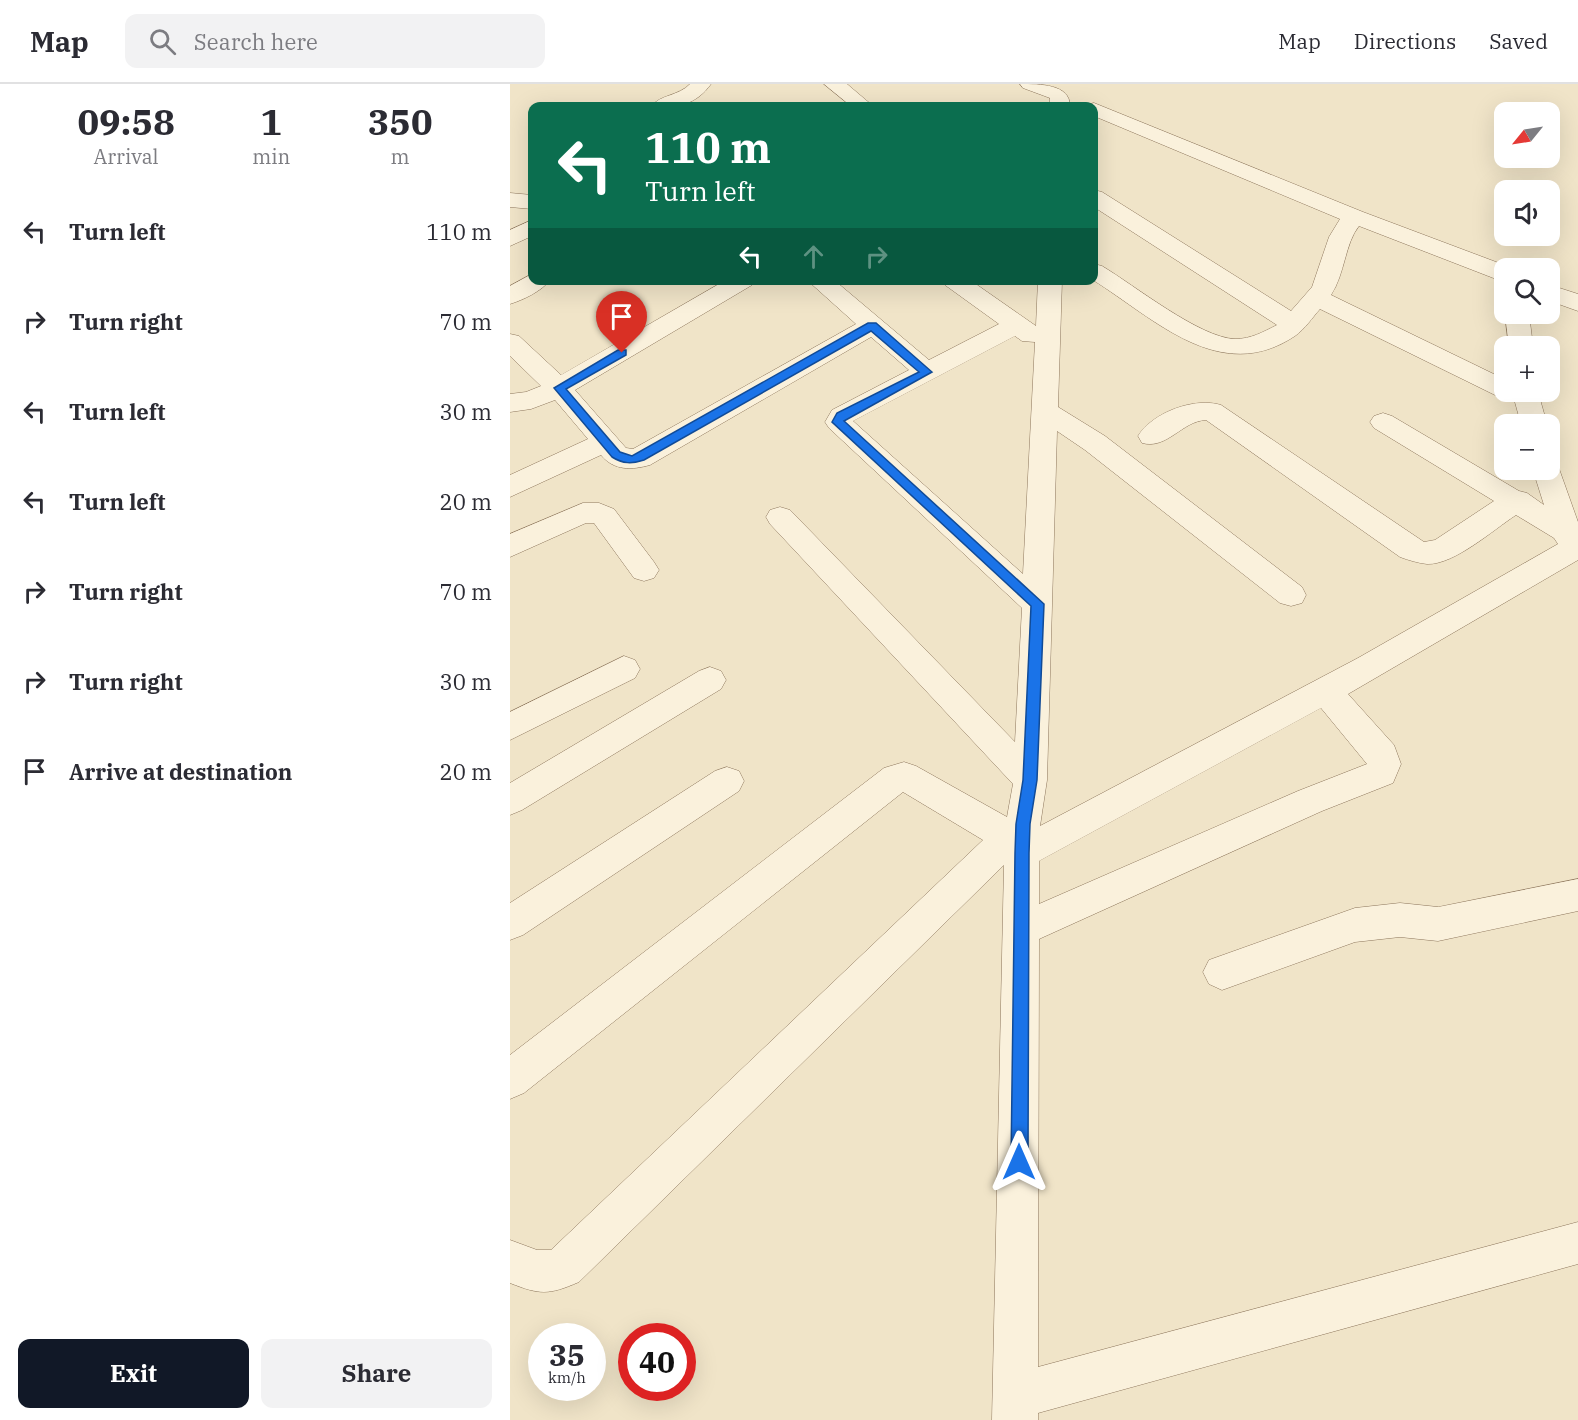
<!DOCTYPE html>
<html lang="en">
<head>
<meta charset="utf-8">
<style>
  body { margin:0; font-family:"IBM Plex Serif",serif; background:#f2f2f3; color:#2b2b33; height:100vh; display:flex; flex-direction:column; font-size:22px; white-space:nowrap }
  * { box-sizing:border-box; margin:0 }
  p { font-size:20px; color:#7c7c81 }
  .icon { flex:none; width:33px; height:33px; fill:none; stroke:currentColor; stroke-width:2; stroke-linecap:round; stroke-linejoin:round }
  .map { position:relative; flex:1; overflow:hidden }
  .side { display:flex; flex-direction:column; background:#fff; width:510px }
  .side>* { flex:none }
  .guide { position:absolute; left:18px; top:18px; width:570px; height:183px; border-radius:12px; box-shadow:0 6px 24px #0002; background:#0b6e4f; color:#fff; overflow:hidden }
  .needle { width:39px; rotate:240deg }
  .controls { position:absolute; left:984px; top:18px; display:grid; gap:12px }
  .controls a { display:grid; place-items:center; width:66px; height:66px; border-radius:12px; background:#fff; box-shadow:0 6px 24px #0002; font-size:30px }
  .speed { position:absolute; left:18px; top:1239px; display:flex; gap:12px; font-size:30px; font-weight:700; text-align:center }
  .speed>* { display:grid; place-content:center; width:78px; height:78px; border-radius:50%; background:#fff; box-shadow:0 6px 24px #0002; line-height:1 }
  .speed small { font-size:15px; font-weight:400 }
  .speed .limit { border:9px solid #d22; background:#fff; color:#111 }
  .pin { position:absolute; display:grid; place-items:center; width:51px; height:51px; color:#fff; margin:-62px -26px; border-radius:50% 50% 50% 0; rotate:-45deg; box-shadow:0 0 6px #0007 }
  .pin .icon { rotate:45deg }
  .me { position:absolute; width:66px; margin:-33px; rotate:0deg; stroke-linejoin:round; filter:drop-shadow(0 0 4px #0008) }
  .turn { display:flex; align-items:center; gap:21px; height:126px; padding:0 18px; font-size:27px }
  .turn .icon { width:78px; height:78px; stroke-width:2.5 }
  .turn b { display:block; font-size:42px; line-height:51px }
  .lanes { display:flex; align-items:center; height:57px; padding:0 18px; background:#0003; justify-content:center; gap:30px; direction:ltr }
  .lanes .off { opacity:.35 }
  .eta { display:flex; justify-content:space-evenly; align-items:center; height:102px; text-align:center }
  .eta b { font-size:36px; font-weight:800; line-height:42px }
  .primary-button { display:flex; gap:12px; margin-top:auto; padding:12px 18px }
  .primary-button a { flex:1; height:69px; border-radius:12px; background:#111827; color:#fff; font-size:24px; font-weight:800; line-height:69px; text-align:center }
  .primary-button a+a { background:#f2f2f3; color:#2b2b33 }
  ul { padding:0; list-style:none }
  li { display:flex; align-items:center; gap:18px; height:90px; padding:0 18px }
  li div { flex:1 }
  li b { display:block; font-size:22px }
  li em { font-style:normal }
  header { display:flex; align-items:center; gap:36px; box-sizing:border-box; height:84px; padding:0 30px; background:#fff; border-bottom:2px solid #e1e1e2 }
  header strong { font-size:28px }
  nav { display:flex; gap:33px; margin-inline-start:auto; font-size:21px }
  .search { width:420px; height:54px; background:#f2f2f3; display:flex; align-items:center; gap:15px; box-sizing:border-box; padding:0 21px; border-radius:12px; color:#7c7c81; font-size:22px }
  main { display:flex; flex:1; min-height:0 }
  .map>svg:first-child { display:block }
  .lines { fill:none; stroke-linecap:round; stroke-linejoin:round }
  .minor-casing { stroke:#8d765c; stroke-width:1 }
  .minor { fill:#faf1dc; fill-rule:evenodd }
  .route { fill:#1a73e8; stroke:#114b97; stroke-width:1.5 }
</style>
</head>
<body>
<header>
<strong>Map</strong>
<div class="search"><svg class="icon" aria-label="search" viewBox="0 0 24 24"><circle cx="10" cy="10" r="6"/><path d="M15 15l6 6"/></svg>Search here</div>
<nav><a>Map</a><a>Directions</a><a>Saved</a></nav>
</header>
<main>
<section class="side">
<div class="eta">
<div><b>09:58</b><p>Arrival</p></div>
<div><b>1</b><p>min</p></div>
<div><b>350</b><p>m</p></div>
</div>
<ul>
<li><svg class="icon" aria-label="left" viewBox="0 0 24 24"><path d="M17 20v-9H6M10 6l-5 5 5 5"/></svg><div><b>Turn left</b></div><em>110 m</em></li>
<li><svg class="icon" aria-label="right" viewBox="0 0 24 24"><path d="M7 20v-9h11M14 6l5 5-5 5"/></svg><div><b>Turn right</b></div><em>70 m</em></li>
<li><svg class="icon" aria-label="left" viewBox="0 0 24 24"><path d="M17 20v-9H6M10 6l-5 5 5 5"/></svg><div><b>Turn left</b></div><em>30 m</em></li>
<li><svg class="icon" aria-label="left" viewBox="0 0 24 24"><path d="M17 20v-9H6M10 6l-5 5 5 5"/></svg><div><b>Turn left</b></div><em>20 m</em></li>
<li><svg class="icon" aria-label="right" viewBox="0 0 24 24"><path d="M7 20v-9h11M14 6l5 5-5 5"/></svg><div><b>Turn right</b></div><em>70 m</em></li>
<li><svg class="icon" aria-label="right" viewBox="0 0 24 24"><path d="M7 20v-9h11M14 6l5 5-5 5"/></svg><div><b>Turn right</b></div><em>30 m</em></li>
<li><svg class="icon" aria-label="arrive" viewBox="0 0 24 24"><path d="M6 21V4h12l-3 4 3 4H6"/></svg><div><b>Arrive at destination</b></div><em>20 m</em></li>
</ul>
<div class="primary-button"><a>Exit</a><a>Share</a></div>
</section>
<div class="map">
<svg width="1068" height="1336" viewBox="0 0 1068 1336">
  <rect width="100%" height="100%" fill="#f0e4c8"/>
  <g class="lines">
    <defs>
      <g id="minor">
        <path d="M 180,0 L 201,0 C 186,21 166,25 142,22 C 149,11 169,12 180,0 Z"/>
        <path d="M 314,0 L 337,0 L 363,22 L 341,22 Z"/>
        <path d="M 510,0 C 530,0 560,0 560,22 L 540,22 L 540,14 L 513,4 Z"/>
        <path d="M 584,19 L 853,128 L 1002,184 L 994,184 L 994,197 L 986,195 L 849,142 C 835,159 835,190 821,211 L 994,295 L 994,308 L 1028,308 L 1037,340 L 1011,340 L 1003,311 L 994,314 L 985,311 L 810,225 C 802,234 795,245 785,252 C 710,302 645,235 583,196 L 584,180 L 592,182 C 624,201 690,254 725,255 C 741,255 753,248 767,241 L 584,123 L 584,106 L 592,108 L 781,227 L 802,203 L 819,153 L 830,135 L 584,32 L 584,22 L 575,22 Z"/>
        <path d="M 0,109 L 22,111 L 22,125 L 0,123 Z"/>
        <path d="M 22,136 L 22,152 L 0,162 L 0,146 Z"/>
        <path d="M 22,190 L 22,196 L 40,196 C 32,207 13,216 0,220 L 0,202 Z"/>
        <path d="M 216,196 L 246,196 L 242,201 L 65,306 L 116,364 L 123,365 L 346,240 L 297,196 L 324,196 L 419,276 L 489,240 L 435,201 L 431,196 L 460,196 L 526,242 L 528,196 L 552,196 L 548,323 L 595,352 L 792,503 L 796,511 L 792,519 L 781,522 L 770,519 L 575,366 L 547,347 L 537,696 L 530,742 L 848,574 L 1048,460 L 1044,454 L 1006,431 C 983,446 944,481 917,480 C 908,479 898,476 890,473 L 696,336 C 672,337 657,366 632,359 L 628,352 C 643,328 685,313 711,321 L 914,458 L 925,456 L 984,417 L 864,344 L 860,338 L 864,332 L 873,329 L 882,332 L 1009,407 L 1017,409 L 1034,421 L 1023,386 L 1040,386 L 1040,377 L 1047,379 L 1068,438 L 1068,476 L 838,610 L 884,661 L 891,680 L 883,699 L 812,727 L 529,855 L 528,1283 L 1068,1138 L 1068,1180 L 528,1329 L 528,1336 L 482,1336 L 494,781 L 69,1198 C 39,1211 30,1211 0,1199 L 0,1156 L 27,1166 L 41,1166 L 473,756 L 393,708 L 14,1009 L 0,1015 L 0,971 L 374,684 L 394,678 L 406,682 L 497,733 L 503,700 L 260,440 L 256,433 L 260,426 L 270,423 L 280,426 L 505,658 L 512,524 L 319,344 L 315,338 L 322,326 L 399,286 L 361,253 L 140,381 C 122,386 104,387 91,371 L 0,413 L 0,391 L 78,355 L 45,316 L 21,325 L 0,328 L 0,310 L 16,308 L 31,302 L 0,272 L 0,250 L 9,252 L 51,291 ZM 505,252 L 512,257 L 525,258 L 513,490 L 343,337 ZM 811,624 L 857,680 L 788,707 L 529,820 L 529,777 Z"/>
        <path d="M 1040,201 L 1068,210 L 1068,227 L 1040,217 Z"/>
        <path d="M 995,230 L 1019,230 L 1023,262 L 999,262 Z"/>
        <path d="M 73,419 L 89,419 L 104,425 L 144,478 L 149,486 L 144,494 L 134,497 L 124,494 L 84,439 L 76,439 L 0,473 L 0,450 Z"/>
        <path d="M 114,572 L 125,576 L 130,585 L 125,594 L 0,656 L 0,628 Z"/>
        <path d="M 200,583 L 211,587 L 216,596 L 211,605 L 12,726 L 0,731 L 0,699 L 189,587 Z"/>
        <path d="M 217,683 L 229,687 L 234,697 L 229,707 L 13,851 L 0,856 L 0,819 L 205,687 Z"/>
        <path d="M 1068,795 L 1068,827 L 928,857 L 890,853 L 845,858 L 712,906 L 699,900 L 693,888 L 699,876 L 845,824 L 890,819 L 928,823 Z"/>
      </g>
    </defs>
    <use href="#minor" class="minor-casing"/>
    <use href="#minor" class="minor"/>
  </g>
  <path class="route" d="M 358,239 L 366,239 L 422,288 L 334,337 L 534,520 L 527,696 L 520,740 L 519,769 L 518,1078 L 515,1084 L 509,1087 L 503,1084 L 501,1078 L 505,769 L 506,740 L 513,696 L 521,522 L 322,338 L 327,329 L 409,288 L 361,247 L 134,376 C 122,380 113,380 102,373 L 44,304 L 108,266 L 116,266 L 116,271 L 56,305 L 110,368 L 122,372 Z"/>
</svg>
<div class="controls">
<a><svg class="needle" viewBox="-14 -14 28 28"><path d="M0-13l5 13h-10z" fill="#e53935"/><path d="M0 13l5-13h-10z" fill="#7c7c81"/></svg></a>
<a><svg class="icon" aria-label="sound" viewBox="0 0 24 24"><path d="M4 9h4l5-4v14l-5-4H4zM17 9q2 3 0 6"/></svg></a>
<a><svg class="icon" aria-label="search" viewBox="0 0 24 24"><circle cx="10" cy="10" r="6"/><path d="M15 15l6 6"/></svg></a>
<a>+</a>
<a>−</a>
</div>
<div class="speed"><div>35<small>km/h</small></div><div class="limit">40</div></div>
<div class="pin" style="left:112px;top:269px;background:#d93025"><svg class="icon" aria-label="arrive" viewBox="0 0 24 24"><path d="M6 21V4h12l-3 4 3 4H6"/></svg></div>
<svg class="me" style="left:509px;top:1078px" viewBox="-20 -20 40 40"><path d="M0-17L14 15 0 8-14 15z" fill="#1a73e8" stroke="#fff" stroke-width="4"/></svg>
<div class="guide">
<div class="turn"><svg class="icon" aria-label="left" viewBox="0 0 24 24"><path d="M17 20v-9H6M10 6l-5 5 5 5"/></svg><div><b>110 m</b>Turn left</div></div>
<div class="lanes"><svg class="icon" aria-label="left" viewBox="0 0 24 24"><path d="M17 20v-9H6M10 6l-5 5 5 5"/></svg><svg class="icon off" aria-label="ahead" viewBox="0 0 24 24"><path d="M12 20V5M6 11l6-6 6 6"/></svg><svg class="icon off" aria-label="right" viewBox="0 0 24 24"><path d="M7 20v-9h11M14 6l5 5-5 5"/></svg></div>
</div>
</div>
</main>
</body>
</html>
